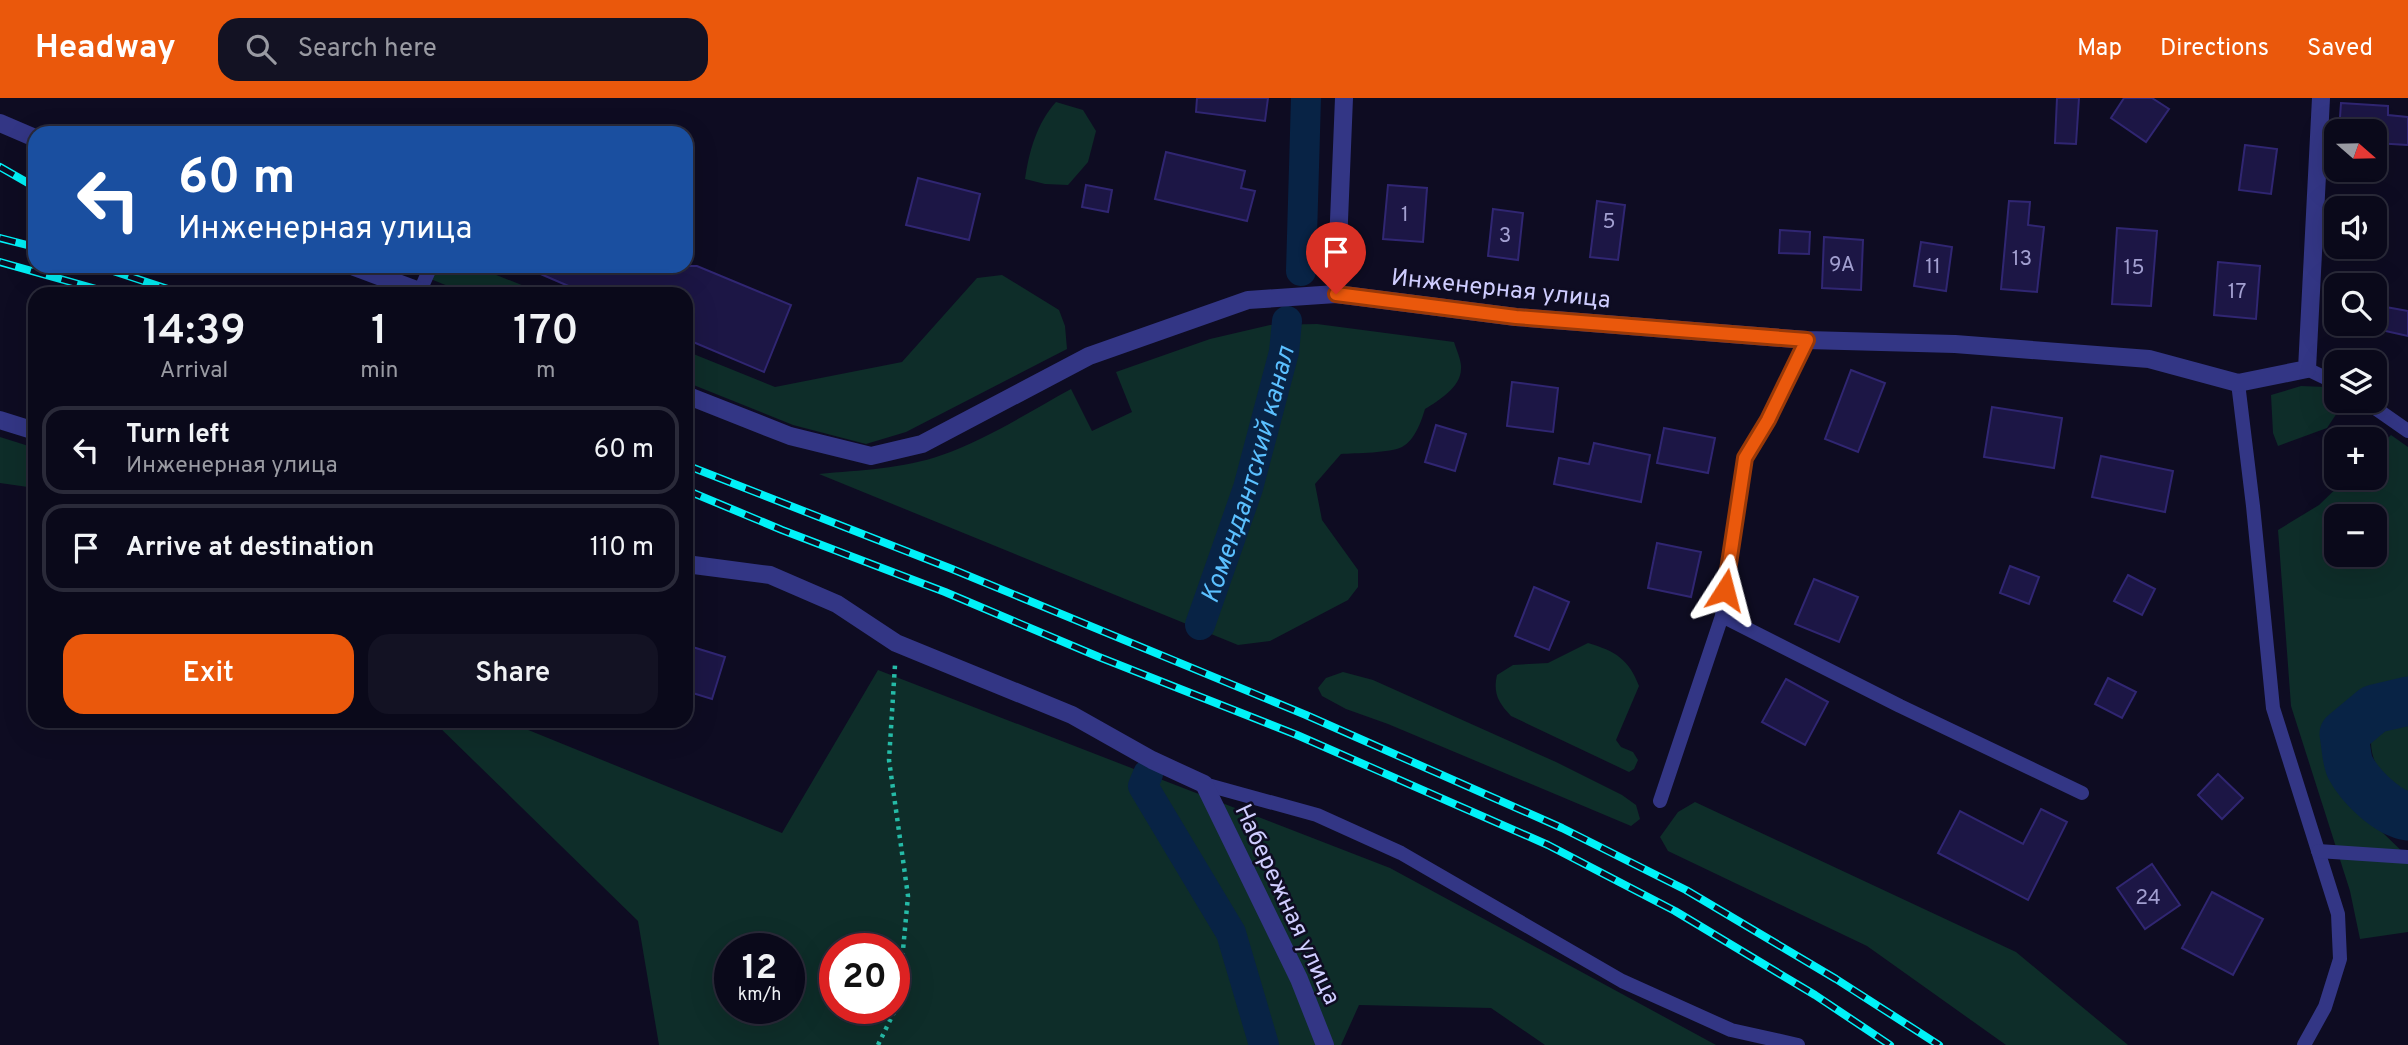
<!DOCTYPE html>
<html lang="en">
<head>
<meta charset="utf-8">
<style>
  body { margin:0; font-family:Overpass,sans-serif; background:#131223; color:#f1f3f6; height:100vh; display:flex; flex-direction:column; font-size:26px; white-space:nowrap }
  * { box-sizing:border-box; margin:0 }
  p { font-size:23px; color:#999aa2 }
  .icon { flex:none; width:38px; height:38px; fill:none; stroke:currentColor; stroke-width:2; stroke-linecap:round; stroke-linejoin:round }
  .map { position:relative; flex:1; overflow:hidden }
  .drawer { position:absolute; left:28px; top:189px; width:665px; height:441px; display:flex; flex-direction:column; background:#0a091a; border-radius:21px; box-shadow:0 7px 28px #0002,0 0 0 2px #2a2a39 }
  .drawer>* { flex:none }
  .hud { position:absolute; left:28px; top:28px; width:665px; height:147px; border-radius:21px; box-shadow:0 7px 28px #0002,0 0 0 2px #2a2a39; background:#1a4fa0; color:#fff; overflow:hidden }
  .needle { width:46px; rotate:110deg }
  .tools { position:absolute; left:2324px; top:21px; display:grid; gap:14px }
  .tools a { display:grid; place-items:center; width:63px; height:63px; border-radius:14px; background:#0a091a; box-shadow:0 7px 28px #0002,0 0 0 2px #2a2a39; font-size:35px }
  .speed { position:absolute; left:714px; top:835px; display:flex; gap:14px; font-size:35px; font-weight:700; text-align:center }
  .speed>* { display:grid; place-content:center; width:91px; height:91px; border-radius:50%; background:#0a091a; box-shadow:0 7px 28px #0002,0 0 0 2px #2a2a39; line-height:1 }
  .speed small { font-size:18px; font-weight:400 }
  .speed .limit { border:10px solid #d22; background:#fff; color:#111 }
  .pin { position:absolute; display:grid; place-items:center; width:60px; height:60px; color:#fff; margin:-72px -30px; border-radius:50% 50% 50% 0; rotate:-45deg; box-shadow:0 0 7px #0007 }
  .pin .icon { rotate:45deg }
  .me { position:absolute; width:77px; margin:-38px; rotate:9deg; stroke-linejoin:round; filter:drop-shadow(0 0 5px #0008) }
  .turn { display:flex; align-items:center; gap:24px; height:147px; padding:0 35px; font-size:32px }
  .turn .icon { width:91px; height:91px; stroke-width:2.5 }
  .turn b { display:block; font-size:49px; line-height:60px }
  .eta { display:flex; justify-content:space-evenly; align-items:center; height:119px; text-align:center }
  .eta b { font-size:42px; font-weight:600; line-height:49px }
  .button { display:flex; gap:14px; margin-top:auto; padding:14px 35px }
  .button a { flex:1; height:80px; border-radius:21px; background:#ea580c; color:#fff; font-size:28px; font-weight:600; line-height:80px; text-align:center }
  .button a+a { background:#131223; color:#f1f3f6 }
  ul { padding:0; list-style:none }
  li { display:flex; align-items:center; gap:21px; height:88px; margin:0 14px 10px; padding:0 21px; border:4px solid #2a2a39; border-radius:21px }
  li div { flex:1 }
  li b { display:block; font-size:26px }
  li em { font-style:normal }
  header { display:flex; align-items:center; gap:42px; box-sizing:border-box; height:98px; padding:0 35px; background:#ea580c; color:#fff }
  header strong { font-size:33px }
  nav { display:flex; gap:38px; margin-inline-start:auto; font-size:24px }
  .search { width:490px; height:63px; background:#131223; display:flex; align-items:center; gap:18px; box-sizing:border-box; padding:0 24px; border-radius:21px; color:#999aa2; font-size:26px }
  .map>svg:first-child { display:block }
  .green { fill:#0e2d29; fill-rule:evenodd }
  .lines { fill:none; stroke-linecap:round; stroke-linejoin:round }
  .canal { stroke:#082345; stroke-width:30 }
  .river { stroke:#082345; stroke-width:49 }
  .building { fill:#1c1645; stroke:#302672; stroke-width:2 }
  .path { stroke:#25bba7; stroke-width:4.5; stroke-dasharray:3.5 5; stroke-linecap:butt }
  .lane { stroke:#333685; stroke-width:14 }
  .street { stroke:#333685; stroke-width:18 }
  .rail-casing { stroke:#00f2f8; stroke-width:8 }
  .rail { stroke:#0e0c22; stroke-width:5; stroke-dasharray:16; stroke-linecap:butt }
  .route-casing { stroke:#983908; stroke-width:18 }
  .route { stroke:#ea580c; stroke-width:12 }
  .labels { text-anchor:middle; stroke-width:5; stroke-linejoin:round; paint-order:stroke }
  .number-label { font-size:21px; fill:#a29fd0 }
  .street-label { font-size:24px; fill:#cfcdff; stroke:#0e0c22 }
  .water-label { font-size:26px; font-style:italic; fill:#5bc0ff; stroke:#0e0c22 }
</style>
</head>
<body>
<header>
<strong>Headway</strong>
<div class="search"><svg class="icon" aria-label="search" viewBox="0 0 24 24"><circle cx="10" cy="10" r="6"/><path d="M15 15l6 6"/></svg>Search here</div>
<nav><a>Map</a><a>Directions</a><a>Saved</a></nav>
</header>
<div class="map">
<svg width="2408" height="947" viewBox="0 0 2408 947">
  <rect width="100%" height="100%" fill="#0e0c22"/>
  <g class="green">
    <path d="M 1056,4 L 1083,12 L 1096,33 L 1088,64 L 1068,87 L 1045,86 L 1025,81 C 1029,53 1037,25 1056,4 Z"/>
    <path d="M 398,168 L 474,168 L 544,196 L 468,196 Z"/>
    <path d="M 1002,177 L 1059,212 L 1065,228 L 1067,251 L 906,334 L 866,346 L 793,327 L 686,284 L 686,253 L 775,289 L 902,264 L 977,180 Z"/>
    <path d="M 1317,226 L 1454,244 C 1456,251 1462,263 1461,271 C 1461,289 1438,303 1425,311 C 1421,324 1415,342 1402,349 C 1391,355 1355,355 1341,356 L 1315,386 L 1322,422 L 1358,472 L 1358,489 L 1348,502 L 1270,543 L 1238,547 L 819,376 C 860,372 903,371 942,357 C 987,341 1029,314 1071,291 L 1092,333 L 1132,314 L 1116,274 L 1210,241 L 1270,227 Z"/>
    <path d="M 2301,288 L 2325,289 L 2336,296 L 2336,303 L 2345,303 L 2327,330 L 2278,348 L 2273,335 L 2271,297 Z"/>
    <path d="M 2391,337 L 2408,349 L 2408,591 L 2370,605 L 2338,632 L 2343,668 L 2359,712 L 2408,759 L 2408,834 L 2360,841 L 2350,793 L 2291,608 L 2278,432 L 2319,407 L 2347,380 L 2375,380 L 2375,353 ZM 2336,418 L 2375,418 L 2375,457 L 2336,457 Z"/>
    <path d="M 0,339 L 35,350 L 35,390 L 0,385 Z"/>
    <path d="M 1588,545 C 1615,553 1629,561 1639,588 L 1616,642 L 1621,649 L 1633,654 L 1638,662 L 1634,671 L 1629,674 L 1511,618 C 1498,604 1493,595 1497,577 L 1513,567 L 1548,565 Z"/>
    <path d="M 878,572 L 1390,770 L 1716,947 L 1545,947 L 1491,910 L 1359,907 L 1341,947 L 659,947 L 638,823 L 433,623 L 506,623 L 782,735 ZM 730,850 L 789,850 L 789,910 L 730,910 ZM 835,850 L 894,850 L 894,910 L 835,910 Z"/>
    <path d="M 1343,574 L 1373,582 L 1556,664 L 1622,697 L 1636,707 L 1640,721 L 1631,728 L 1388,626 L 1346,611 L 1322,598 L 1318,590 L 1326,580 Z"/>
    <path d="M 2408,614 L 2408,702 C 2387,690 2366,661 2372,635 C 2373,629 2381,621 2384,616 Z"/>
    <path d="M 1695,704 L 2016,854 L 2128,947 L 2006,947 L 1867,848 L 1668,753 L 1660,739 L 1678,714 Z"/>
  </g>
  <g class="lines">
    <g class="canal">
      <path d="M 1301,173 L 1306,0"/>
      <path id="s1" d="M 1200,527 L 1248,390 L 1284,254 L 1287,223"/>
      <path d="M 1148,676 L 1143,688 L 1231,835 L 1264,947"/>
    </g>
    <path class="river" d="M 2408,603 L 2374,611 L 2344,636 C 2346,646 2346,660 2350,669 C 2360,688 2387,715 2408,718"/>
  </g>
  <g class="building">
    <path d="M 1197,0 L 1268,0 L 1265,23 L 1196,14 Z"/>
    <path d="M 2057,0 L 2079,0 L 2076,46 L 2055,45 Z"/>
    <path d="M 2124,0 L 2152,0 L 2169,11 L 2146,44 L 2111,20 Z"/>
    <path d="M 2341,5 L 2388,8 L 2388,17 L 2408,19 L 2408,47 L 2375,45 L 2375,33 L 2339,33 Z"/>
    <path d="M 2245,47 L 2277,51 L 2271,96 L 2239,92 Z"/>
    <path d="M 1166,54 L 1245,73 L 1241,90 L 1255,93 L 1247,123 L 1155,101 Z"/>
    <path d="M 918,80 L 980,96 L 969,142 L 906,127 Z"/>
    <path d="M 1086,87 L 1112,92 L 1108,114 L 1082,109 Z"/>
    <path d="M 1388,87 L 1427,90 L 1423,144 L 1383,141 Z"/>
    <path d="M 1597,103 L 1625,107 L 1618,162 L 1590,159 Z"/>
    <path d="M 2009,103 L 2030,104 L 2028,127 L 2044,129 L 2037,194 L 2001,191 Z"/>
    <path d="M 1493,111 L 1523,115 L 1518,162 L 1488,158 Z"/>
    <path d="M 2117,130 L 2157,133 L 2151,208 L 2112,206 Z"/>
    <path d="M 1780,132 L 1810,134 L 1809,156 L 1779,155 Z"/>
    <path d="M 1824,139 L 1863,142 L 1861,192 L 1822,190 Z"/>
    <path d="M 1921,144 L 1952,149 L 1946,193 L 1914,188 Z"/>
    <path d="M 2218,164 L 2260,168 L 2256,221 L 2214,217 Z"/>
    <path d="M 522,168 L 697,168 L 791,207 L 764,274 L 686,241 L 686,196 L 587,196 Z"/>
    <path d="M 2386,209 L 2408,213 L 2408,238 L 2381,232 Z"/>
    <path d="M 1851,272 L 1885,285 L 1858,354 L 1825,341 Z"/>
    <path d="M 1512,284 L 1558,290 L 1553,334 L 1507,328 Z"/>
    <path d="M 1992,309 L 2062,320 L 2054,370 L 1984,359 Z"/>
    <path d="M 1436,327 L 1466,336 L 1455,373 L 1425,364 Z"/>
    <path d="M 1664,330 L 1715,340 L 1708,375 L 1657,365 Z"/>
    <path d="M 1594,345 L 1650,357 L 1641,404 L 1554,386 L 1559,360 L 1589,366 Z"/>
    <path d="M 2101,358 L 2173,373 L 2165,414 L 2092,399 Z"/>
    <path d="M 1657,445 L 1701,454 L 1691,499 L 1648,490 Z"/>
    <path d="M 2010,468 L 2039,479 L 2029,506 L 2000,495 Z"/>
    <path d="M 2128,477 L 2155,491 L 2142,517 L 2114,503 Z"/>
    <path d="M 1814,481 L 1858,499 L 1839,544 L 1795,526 Z"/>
    <path d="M 1534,489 L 1569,504 L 1549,552 L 1515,538 Z"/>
    <path d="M 686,547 L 725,559 L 712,601 L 686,593 Z"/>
    <path d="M 2108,580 L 2136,594 L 2122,620 L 2095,606 Z"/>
    <path d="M 1786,581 L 1828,604 L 1805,647 L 1762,624 Z"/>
    <path d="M 2218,676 L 2243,700 L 2222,721 L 2198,697 Z"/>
    <path d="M 2041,711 L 2067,724 L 2028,802 L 1938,755 L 1960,713 L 2023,746 Z"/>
    <path d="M 2152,766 L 2180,807 L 2145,831 L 2117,790 Z"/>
    <path d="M 2212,794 L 2263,821 L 2233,877 L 2182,850 Z"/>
  </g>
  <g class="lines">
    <path class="path" d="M 878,947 L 898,906 L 908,798 L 889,662 L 895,567"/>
    <g class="lane">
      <path d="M 420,193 L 431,168"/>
      <path d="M 1807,242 L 1768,322 L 1745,360 L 1722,518 L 1900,608 L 2082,695"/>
      <path d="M 2307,271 L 2336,285"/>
      <path d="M 2238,285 L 2253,408 L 2273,610 L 2338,816 L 2340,861 L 2325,909 L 2304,947"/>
      <path d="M 2365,303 L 2408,333"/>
      <path d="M 1204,686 L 1317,717 L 1401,755 L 1622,883 L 1731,932 L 1798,947"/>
      <path d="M 1660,703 L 1722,518"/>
      <path d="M 2318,753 L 2408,759"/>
    </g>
    <g class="street">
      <path d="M 0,25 L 35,40"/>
      <path d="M 352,168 L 427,196"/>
      <path d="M 1336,196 L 1344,0"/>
      <path d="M 686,297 L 790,338 L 871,358 L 922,346 L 1089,258 L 1248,202 L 1336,196 L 1516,219 L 1807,242 L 1955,246 L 2149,261 L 2238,285 L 2307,271 L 2321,0"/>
      <path d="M 0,322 L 35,333"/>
      <path d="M 686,466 L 770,477 L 837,506 L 896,545 L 1072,617 L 1152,662 L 1204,686 L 1299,881 L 1325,947"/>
    </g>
    <defs>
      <g id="rail">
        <path d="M 0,69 L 35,89"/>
        <path d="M 0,140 L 35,149"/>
        <path d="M 0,164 L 114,196"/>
        <path d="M 98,168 L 183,196"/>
        <path d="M 686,367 L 952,471 L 1306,617 L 1562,730 L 1686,792 L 1836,881 L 1939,947"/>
        <path d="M 686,392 L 782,432 L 945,494 L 1099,559 L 1297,637 L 1548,747 L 1675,813 L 1815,897 L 1890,947"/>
      </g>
    </defs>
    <use href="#rail" class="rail-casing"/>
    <use href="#rail" class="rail"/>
  </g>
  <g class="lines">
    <defs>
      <path id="route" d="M 1336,196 L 1516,219 L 1807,242 L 1768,322 L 1745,360 L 1725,492"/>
    </defs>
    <use href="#route" class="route-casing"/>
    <use href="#route" class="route"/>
  </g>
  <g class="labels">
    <g class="number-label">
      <text x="1405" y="123">1</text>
      <text x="1609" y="130">5</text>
      <text x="1505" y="144">3</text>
      <text x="2022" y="167">13</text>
      <text x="1842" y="173">9А</text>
      <text x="1933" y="175">11</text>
      <text x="2134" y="176">15</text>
      <text x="2237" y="200">17</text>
      <text x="2148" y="806">24</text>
    </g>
    <g class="street-label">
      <text transform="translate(1501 190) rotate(6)" y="8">Инженерная улица</text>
      <text transform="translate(1288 806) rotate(65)" y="8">Набережная улица</text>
    </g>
    <g class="water-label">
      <text dy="9" stroke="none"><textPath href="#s1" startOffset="158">Комендантский канал</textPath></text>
    </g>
  </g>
</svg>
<div class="tools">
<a><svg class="needle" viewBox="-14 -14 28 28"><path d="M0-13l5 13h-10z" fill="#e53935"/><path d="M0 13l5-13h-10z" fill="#999aa2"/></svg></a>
<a><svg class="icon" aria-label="sound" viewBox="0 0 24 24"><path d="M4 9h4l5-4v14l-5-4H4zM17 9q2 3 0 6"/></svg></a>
<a><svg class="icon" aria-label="search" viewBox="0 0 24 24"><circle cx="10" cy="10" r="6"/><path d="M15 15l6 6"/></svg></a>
<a><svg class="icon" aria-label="layers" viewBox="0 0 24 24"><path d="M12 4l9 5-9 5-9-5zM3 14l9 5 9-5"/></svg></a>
<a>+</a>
<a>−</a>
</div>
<div class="speed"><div>12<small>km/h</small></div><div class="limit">20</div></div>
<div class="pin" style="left:1336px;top:196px;background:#d93025"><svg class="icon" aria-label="arrive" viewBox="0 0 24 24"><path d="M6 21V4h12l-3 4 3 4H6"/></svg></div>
<svg class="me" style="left:1725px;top:492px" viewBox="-20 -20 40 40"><path d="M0-17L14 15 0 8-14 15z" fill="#ea580c" stroke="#fff" stroke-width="4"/></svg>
<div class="hud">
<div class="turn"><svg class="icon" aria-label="left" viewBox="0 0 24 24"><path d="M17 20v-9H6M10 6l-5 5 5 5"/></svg><div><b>60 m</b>Инженерная улица</div></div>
</div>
<section class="drawer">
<div class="eta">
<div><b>14:39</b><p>Arrival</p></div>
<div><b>1</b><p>min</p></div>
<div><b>170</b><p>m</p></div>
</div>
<ul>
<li><svg class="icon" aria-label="left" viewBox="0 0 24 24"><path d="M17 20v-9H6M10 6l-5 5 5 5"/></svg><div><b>Turn left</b><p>Инженерная улица</p></div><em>60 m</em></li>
<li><svg class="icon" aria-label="arrive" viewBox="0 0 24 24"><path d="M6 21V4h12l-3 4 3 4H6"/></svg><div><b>Arrive at destination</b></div><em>110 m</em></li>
</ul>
<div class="button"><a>Exit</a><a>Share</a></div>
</section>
</div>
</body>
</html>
